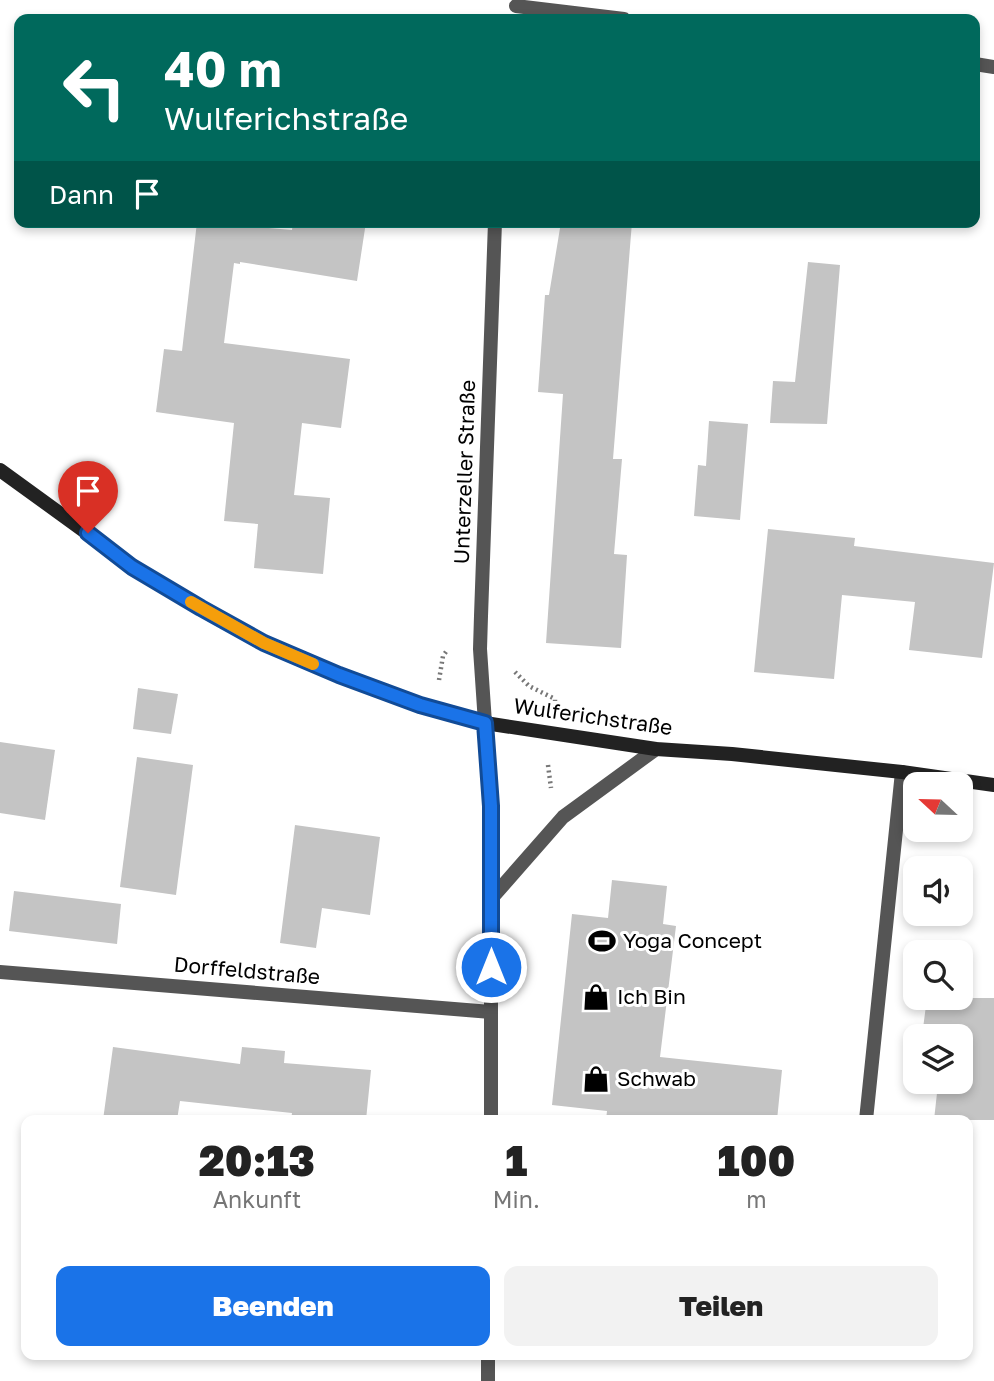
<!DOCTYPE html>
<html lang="de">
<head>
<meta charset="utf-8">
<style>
  body { margin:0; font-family:"Golos Text",sans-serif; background:#f2f2f2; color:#222; height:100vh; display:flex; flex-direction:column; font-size:26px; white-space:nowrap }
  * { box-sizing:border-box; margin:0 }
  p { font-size:23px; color:#767676 }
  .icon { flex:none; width:38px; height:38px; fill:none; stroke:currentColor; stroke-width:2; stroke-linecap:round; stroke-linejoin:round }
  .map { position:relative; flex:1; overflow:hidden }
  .side { position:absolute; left:21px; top:1115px; width:952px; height:245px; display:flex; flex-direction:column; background:#fff; border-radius:14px; box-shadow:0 4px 10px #0003 }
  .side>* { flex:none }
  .top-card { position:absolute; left:14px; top:14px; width:966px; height:214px; border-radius:14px; box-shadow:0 4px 10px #0003; background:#00695c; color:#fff; overflow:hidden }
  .needle { width:46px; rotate:292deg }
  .tools { position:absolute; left:903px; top:772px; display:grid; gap:14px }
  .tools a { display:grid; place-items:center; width:70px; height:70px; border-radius:14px; background:#fff; box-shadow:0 4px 10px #0003; font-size:35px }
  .pin { position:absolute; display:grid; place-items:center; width:60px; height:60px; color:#fff; margin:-72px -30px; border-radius:50% 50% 50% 0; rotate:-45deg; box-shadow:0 0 7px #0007 }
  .pin .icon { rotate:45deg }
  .me { position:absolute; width:77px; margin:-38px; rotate:0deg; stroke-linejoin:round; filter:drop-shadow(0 0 5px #0008) }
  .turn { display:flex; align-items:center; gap:24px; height:147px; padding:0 35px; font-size:32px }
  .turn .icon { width:91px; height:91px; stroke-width:2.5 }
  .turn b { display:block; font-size:49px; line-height:60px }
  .then { display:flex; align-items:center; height:66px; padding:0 35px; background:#0003; gap:14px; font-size:26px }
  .eta { display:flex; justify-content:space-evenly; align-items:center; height:119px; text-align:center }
  .eta b { font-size:42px; font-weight:800; line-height:49px }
  .button { display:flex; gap:14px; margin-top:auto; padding:14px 35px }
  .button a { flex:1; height:80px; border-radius:14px; background:#1a73e8; color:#fff; font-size:28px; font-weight:800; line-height:80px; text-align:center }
  .button a+a { background:#f2f2f2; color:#222 }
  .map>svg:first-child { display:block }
  .building { fill:#c4c4c4 }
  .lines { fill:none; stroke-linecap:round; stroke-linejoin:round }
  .path { stroke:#777; stroke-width:4.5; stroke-dasharray:2 3.5; stroke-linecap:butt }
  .minor { stroke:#555; stroke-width:14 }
  .tertiary { stroke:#555; stroke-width:14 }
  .secondary { stroke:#222; stroke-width:14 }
  .route-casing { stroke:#114b97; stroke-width:18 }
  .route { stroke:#1a73e8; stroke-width:12 }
  .slow { stroke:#f59e0b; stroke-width:12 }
  .labels { text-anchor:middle; stroke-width:6; stroke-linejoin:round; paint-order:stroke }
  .street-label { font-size:21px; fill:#000; stroke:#fff }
  .poi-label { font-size:21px; fill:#000; stroke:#fff; text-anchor:start }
</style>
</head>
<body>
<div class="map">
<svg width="994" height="1381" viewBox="0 0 994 1381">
  <rect width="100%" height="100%" fill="#fff"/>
  <g class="building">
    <path d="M 197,222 L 292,230 L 293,222 L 366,222 L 357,281 L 240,262 L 240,264 L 234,263 L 224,343 L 350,359 L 341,428 L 302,423 L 294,495 L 330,498 L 323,574 L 254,568 L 258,524 L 224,521 L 234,423 L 156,412 L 164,349 L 182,351 Z"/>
    <path d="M 561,222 L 632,222 L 613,459 L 622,459 L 614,554 L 627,555 L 621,648 L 546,643 L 563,394 L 538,392 L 545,295 L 549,295 Z"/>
    <path d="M 808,262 L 840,265 L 827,424 L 770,423 L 773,381 L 795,382 Z"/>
    <path d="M 709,421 L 748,424 L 740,520 L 694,516 L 698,465 L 706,466 Z"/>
    <path d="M 768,529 L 855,538 L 854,546 L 994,563 L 982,658 L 909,650 L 915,602 L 842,595 L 834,679 L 754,672 Z"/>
    <path d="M 138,688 L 178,694 L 171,734 L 133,729 Z"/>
    <path d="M 0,742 L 55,750 L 45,820 L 0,813 Z"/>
    <path d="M 137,757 L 193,765 L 176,895 L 120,887 Z"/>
    <path d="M 295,825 L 380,837 L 370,915 L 322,908 L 316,948 L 280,943 Z"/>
    <path d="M 612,880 L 667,886 L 663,924 L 676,926 L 660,1057 L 782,1070 L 777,1120 L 606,1120 L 607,1111 L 552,1105 L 572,914 L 608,918 Z"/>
    <path d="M 14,891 L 121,904 L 117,944 L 9,931 Z"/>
    <path d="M 927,998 L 994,998 L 994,1120 L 934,1120 L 937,1093 L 928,1093 L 930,1082 L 961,1082 L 961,1036 L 922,1036 Z"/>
    <path d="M 113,1047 L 240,1064 L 242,1047 L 285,1051 L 284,1063 L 371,1070 L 366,1120 L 291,1120 L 292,1113 L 180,1101 L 177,1120 L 103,1120 Z"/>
  </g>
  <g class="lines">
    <g class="path">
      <path d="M 515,672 L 529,686 L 555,699 L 555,701"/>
      <path d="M 439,680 L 443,656 L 448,649"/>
      <path d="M 548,765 L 551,788"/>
    </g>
    <g class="minor">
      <path d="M 516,6 L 624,19"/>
      <path d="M 975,64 L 994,67"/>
      <path d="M 485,723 L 480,649 L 481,616 L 495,222"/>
      <path d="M 0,972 L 491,1012"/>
      <path d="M 866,1120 L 902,772"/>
    </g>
    <g class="tertiary">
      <path d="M 485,723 L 491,806 L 491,1120"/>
      <path d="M 491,899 L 563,817 L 656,749"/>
      <path d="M 488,1381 L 488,1354"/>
    </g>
    <path class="secondary" d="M 0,470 L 109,549 L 132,567 L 201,608 L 264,643 L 339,675 L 435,710 L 485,723 L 656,749 L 732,754 L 902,772 L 994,785"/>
  </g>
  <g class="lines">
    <defs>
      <path id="route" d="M 88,533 L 132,567 L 201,608 L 264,643 L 339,675 L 420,705 L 485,723 L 491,806 L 491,967"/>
    </defs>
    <use href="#route" class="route-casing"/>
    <use href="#route" class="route"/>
    <path class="slow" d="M 191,602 L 264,643 L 313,664"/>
  </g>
  <defs>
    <symbol id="stadium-bare" viewBox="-9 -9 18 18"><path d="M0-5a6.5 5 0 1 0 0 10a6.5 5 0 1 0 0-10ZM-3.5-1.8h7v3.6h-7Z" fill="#000" stroke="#fff" stroke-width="2.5" paint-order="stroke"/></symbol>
    <symbol id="shop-bare" viewBox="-9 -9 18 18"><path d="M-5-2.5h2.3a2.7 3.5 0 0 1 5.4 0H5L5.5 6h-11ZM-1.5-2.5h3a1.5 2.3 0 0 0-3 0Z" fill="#000" stroke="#fff" stroke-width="2.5" paint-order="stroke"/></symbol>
  </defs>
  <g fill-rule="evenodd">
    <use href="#stadium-bare" x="583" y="922" width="38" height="38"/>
    <use href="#shop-bare" x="577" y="978" width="38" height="38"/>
    <use href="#shop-bare" x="577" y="1060" width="38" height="38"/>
  </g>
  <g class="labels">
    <g class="street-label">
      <text transform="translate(465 472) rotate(-88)" y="7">Unterzeller Straße</text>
      <text transform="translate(593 717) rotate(8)" y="7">Wulferichstraße</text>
      <text transform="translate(247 971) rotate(5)" y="7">Dorffeldstraße</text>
    </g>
    <g class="poi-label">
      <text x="623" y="948">Yoga Concept</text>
      <text x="617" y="1004">Ich Bin</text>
      <text x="617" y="1086">Schwab</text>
    </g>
  </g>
</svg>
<div class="tools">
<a><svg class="needle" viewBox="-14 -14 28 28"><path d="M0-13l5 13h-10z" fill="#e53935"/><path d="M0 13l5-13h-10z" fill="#767676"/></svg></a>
<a><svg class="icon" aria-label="sound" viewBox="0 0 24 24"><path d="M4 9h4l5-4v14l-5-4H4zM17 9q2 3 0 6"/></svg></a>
<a><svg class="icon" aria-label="search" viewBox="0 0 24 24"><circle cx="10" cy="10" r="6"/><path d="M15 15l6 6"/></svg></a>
<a><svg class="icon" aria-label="layers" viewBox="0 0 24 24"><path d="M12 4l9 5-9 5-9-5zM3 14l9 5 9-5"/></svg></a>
</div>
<div class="pin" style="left:88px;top:533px;background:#d93025"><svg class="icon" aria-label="arrive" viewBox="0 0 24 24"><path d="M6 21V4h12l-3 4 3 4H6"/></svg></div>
<svg class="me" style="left:491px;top:967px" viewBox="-20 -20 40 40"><circle r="17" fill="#1a73e8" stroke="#fff" stroke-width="3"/><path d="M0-11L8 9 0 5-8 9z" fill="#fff"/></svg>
<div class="top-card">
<div class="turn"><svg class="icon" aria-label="left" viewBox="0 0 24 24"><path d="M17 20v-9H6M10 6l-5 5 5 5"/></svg><div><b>40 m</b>Wulferichstraße</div></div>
<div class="then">Dann<svg class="icon" aria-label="arrive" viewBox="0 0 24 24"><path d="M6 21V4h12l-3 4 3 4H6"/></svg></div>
</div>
<section class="side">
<div class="eta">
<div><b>20:13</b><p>Ankunft</p></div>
<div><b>1</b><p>Min.</p></div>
<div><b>100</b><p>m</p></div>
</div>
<div class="button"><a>Beenden</a><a>Teilen</a></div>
</section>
</div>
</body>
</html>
